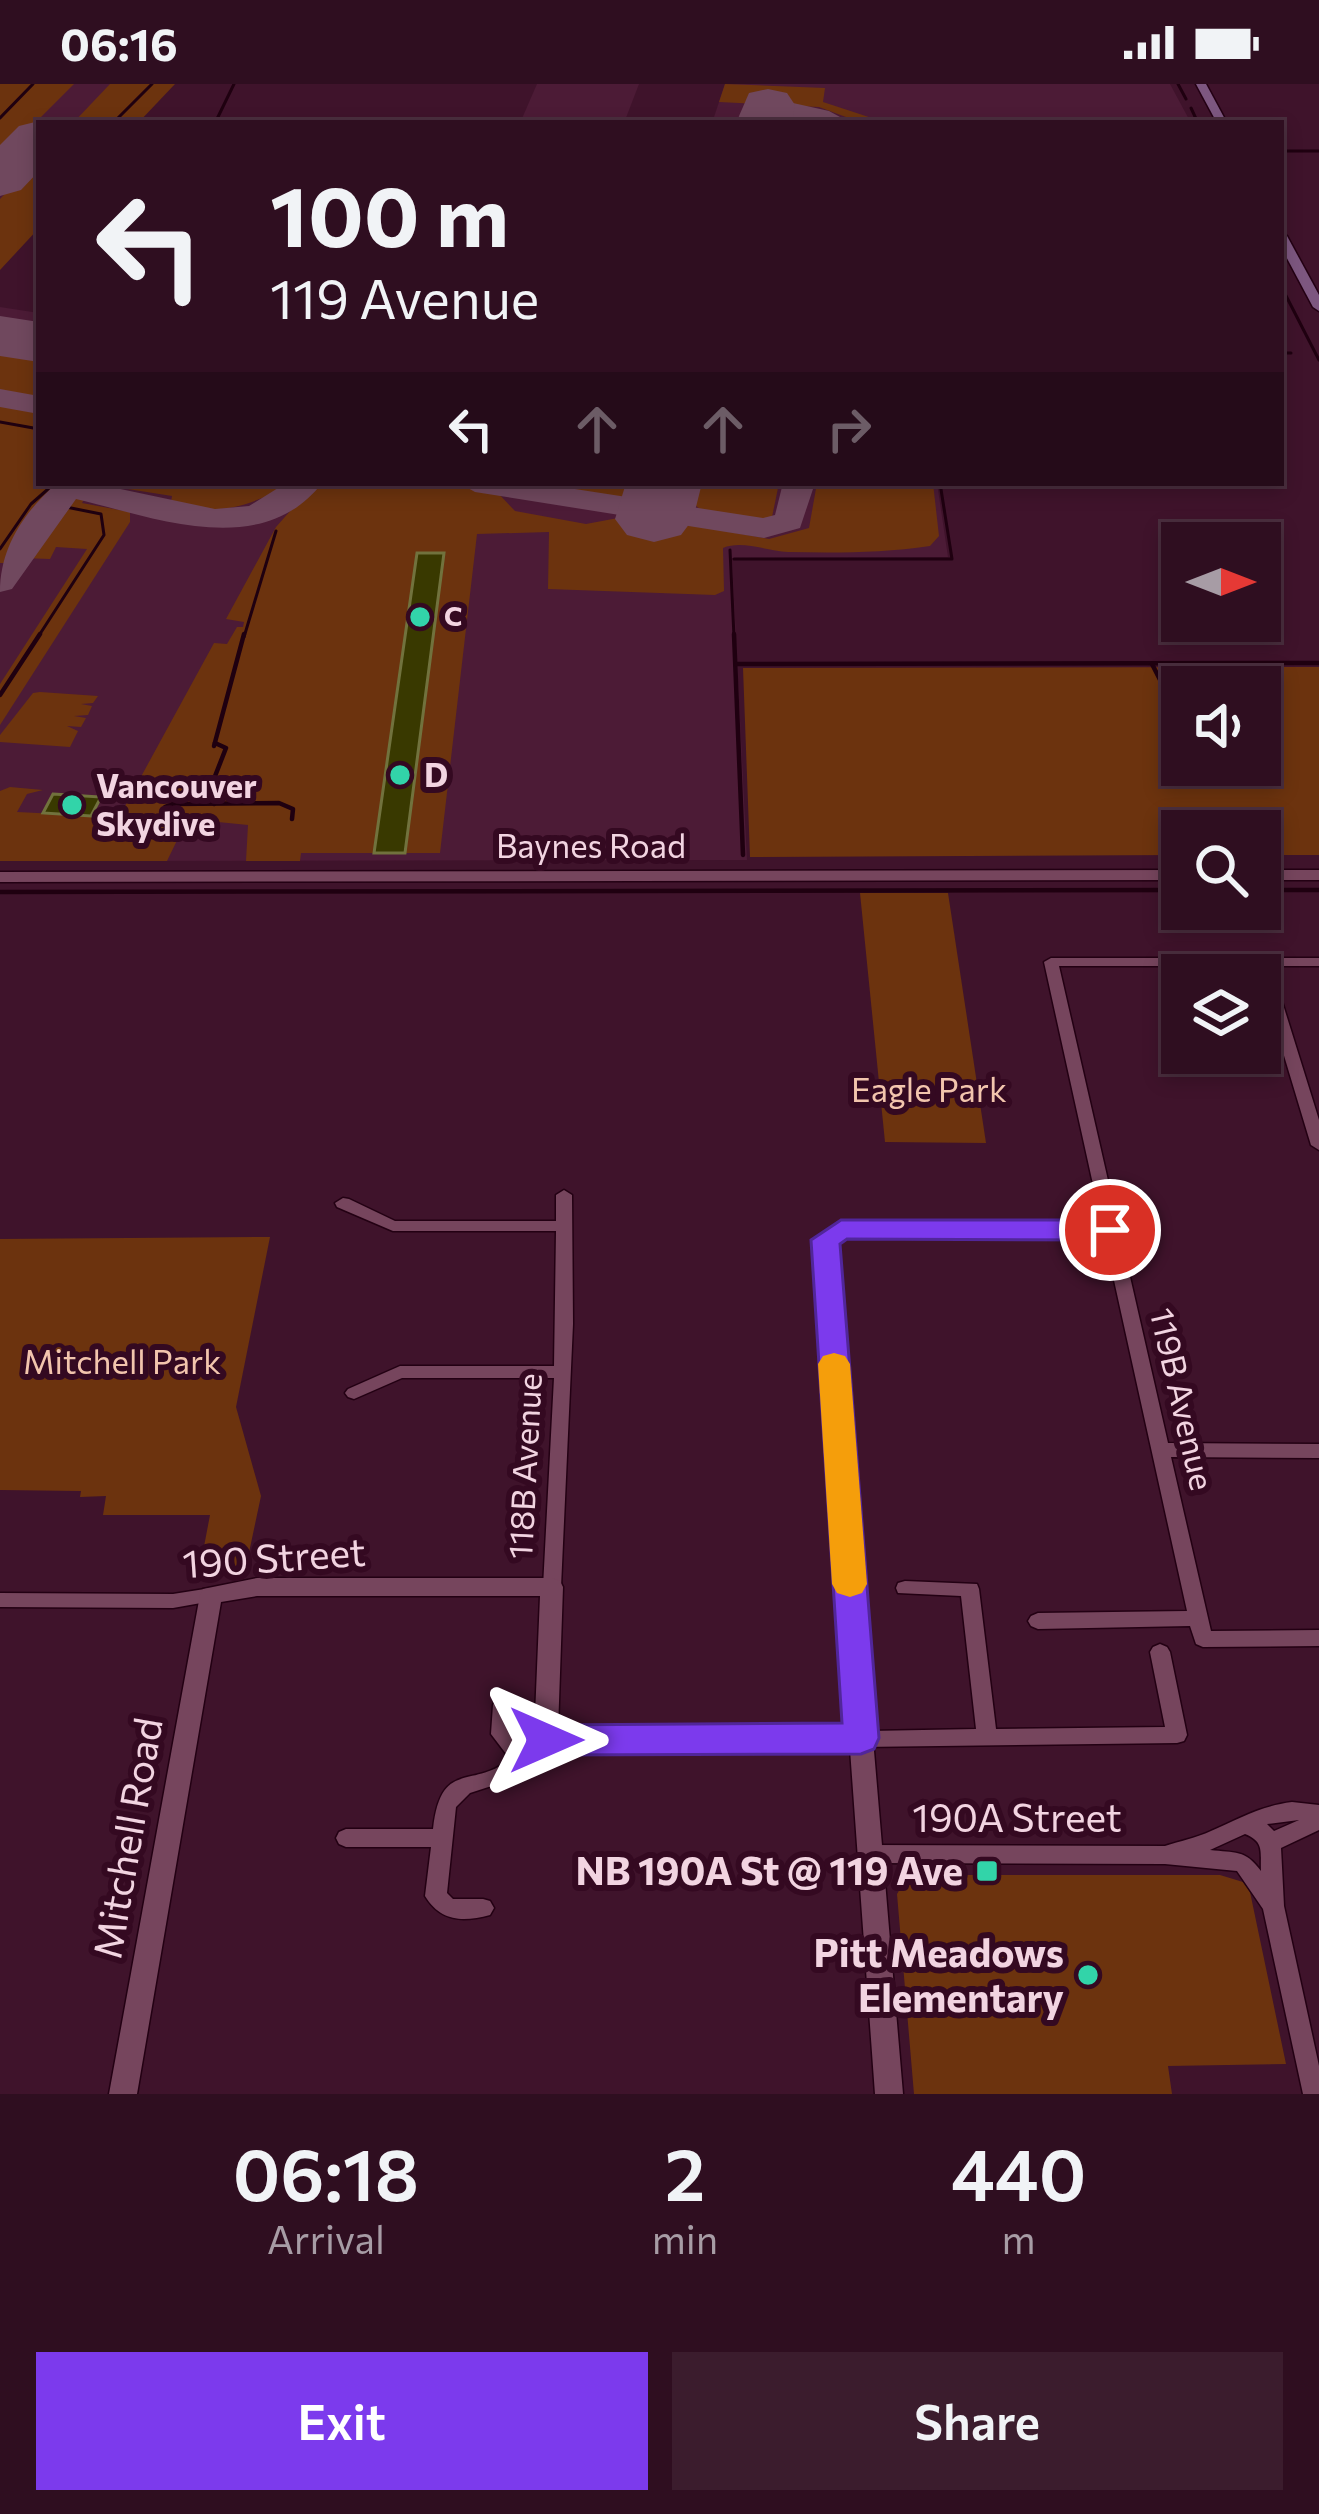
<!DOCTYPE html>
<html lang="en">
<head>
<meta charset="utf-8">
<style>
  body { margin:0; font-family:Commissioner,sans-serif; background:#3b1c2d; color:#f1f3f6; height:100vh; display:flex; flex-direction:column; font-size:45px; white-space:nowrap }
  * { box-sizing:border-box; margin:0 }
  p { font-size:39px; color:#a79ca5 }
  .icon { flex:none; width:66px; height:66px; fill:none; stroke:currentColor; stroke-width:2; stroke-linecap:round; stroke-linejoin:round }
  .map { position:relative; height:2010px; overflow:hidden }
  .sheet { display:flex; flex-direction:column; background:#2f0e20; flex:1 }
  .sheet>* { flex:none }
  .banner { position:absolute; left:36px; top:36px; width:1248px; height:366px; border-radius:0px; box-shadow:0 6px 18px #0003,0 0 0 3px #4a2e3e; background:#2f0e20; color:#f1f3f6; overflow:hidden }
  .needle { width:78px; rotate:90deg }
  .buttons { position:absolute; left:1161px; top:438px; display:grid; gap:24px }
  .buttons a { display:grid; place-items:center; width:120px; height:120px; border-radius:0px; background:#2f0e20; box-shadow:0 6px 18px #0003,0 0 0 3px #4a2e3e; font-size:60px }
  .pin { position:absolute; display:grid; place-items:center; width:102px; height:102px; color:#fff; margin:-51px; border:6px solid #fff; border-radius:50%; box-shadow:0 3px 12px #0007 }
  .me { position:absolute; width:132px; margin:-66px; rotate:90deg; stroke-linejoin:round; filter:drop-shadow(0 0 9px #0008) }
  .turn { display:flex; align-items:center; gap:42px; height:252px; padding:0 36px; font-size:54px }
  .turn .icon { width:156px; height:156px; stroke-width:2.5 }
  .turn b { display:block; font-size:84px; line-height:102px }
  .lanes { display:flex; align-items:center; height:114px; padding:0 36px; background:#0003; justify-content:center; gap:60px; direction:ltr }
  .lanes .off { opacity:.35 }
  .eta { display:flex; justify-content:space-evenly; align-items:center; height:204px; text-align:center }
  .eta b { font-size:72px; font-weight:600; line-height:84px }
  .action { display:flex; gap:24px; margin-top:auto; padding:24px 36px }
  .action a { flex:1; height:138px; border-radius:0px; background:#7c3aed; color:#fff; font-size:48px; font-weight:600; line-height:138px; text-align:center }
  .action a+a { background:#3b1c2d; color:#f1f3f6 }
  .status { display:flex; justify-content:space-between; align-items:center; height:84px; padding:0 60px; background:#2f0e20; direction:ltr }
  .status svg { height:33px; fill:currentColor }
  .map>svg:first-child { display:block }
  .built { fill:#4c1b36 }
  .green { fill:#6c330e; fill-rule:evenodd }
  .lines { fill:none; stroke-linecap:round; stroke-linejoin:round }
  .stream-far1 { stroke:#1f0010; stroke-width:3 }
  .stream { stroke:#1f0010; stroke-width:4.5 }
  .taxiway { fill:#70485e; fill-rule:evenodd }
  .runway { fill:#70485e; fill-rule:evenodd }
  .building { fill:#393900; stroke:#71723d; stroke-width:3 }
  .minor-casing { stroke:#230013; stroke-width:3 }
  .tertiary-casing { stroke:#230013; stroke-width:3 }
  .secondary-casing { stroke:#230013; stroke-width:3 }
  .minor { fill:#76455d; fill-rule:evenodd }
  .tertiary { fill:#76455d; fill-rule:evenodd }
  .secondary { fill:#7d5780; fill-rule:evenodd }
  .route { fill:#7c3aed; stroke:#51269a; stroke-width:3 }
  .slow { fill:#f59e0b }
  .poi-dot { fill:#32d4a9; stroke:#340921; stroke-width:4.5 }
  .labels { text-anchor:middle; stroke-width:12; stroke-linejoin:round; paint-order:stroke }
  .far-poi-label { font-size:27px; font-weight:bold; fill:#f2d4e1; stroke:#340921; text-anchor:start }
  .poi-label { font-size:33px; font-weight:bold; fill:#f2d4e1; stroke:#340921; text-anchor:start }
  .street-label { font-size:33px; fill:#f2d4e1; stroke:#340921 }
  .park-label { font-size:33px; fill:#f2c5ad; stroke:#340921 }
  .near-street-label { font-size:39px; fill:#f2d4e1; stroke:#340921 }
  .near-poi-label { font-size:39px; font-weight:bold; fill:#f2d4e1; stroke:#340921; text-anchor:end }
</style>
</head>
<body>
<div class="status"><b>06:16</b><svg viewBox="0 0 49 12"><path d="M0 12V9h3v3zM5 12V6h3v6zM10 12V3h3v9zM15 12V0h3v12zM26 1h20v11H26zM47 4h2v5h-2z"/></svg></div>
<div class="map">
<svg width="1319" height="2010" viewBox="0 0 1319 2010">
  <rect width="100%" height="100%" fill="#3f132b"/>
  <g class="built">
    <path d="M 0,0 L 173,0 L 137,39 L 39,39 L 39,143 L 0,184 Z"/>
    <path d="M 537,0 L 639,0 L 624,39 L 520,39 Z"/>
    <path d="M 725,0 L 1170,0 L 1191,39 L 712,39 Z"/>
    <path d="M 0,223 L 39,229 L 39,399 L 937,399 L 948,473 L 732,474 L 747,776 L 0,777 Z"/>
  </g>
  <g class="green">
    <path d="M 0,0 L 74,0 L 16,58 L 0,62 Z"/>
    <path d="M 110,0 L 175,0 L 138,39 L 73,39 Z"/>
    <path d="M 725,0 L 825,4 L 823,18 L 887,39 L 862,39 L 819,23 L 719,18 Z"/>
    <path d="M 39,74 L 39,144 L 0,186 L 0,115 Z"/>
    <path d="M 0,260 L 39,267 L 39,318 L 0,311 Z"/>
    <path d="M 0,318 L 39,325 L 39,399 L 70,399 L 52,413 L 7,479 L 0,479 Z"/>
    <path d="M 90,399 L 297,399 C 251,419 223,435 171,418 L 172,412 Z"/>
    <path d="M 315,399 L 454,399 L 496,407 L 515,427 L 586,440 L 634,431 L 634,436 L 673,438 L 769,455 L 809,444 L 817,399 L 933,399 L 939,452 L 930,462 C 883,469 835,469 788,468 C 767,467 742,456 723,464 L 724,507 L 715,511 L 548,505 L 549,448 L 477,450 L 440,769 L 301,769 L 300,777 L 246,777 L 248,741 L 208,737 L 184,742 L 167,777 L 0,777 L 0,707 L 10,703 L 43,706 L 27,710 L 17,728 L 119,733 L 214,559 L 227,560 L 237,543 L 243,543 L 244,538 L 226,535 L 276,443 Z"/>
    <path d="M 495,399 L 643,399 L 638,413 L 612,420 Z"/>
    <path d="M 682,399 L 770,399 L 778,404 L 772,433 L 764,436 L 700,425 L 679,409 Z"/>
    <path d="M 64,414 L 85,414 L 82,419 L 130,428 L 130,438 L 0,641 L 0,600 L 87,465 L 56,463 L 50,475 L 23,474 Z"/>
    <path d="M 1319,583 L 1319,771 L 1260,771 L 1260,747 L 1182,747 L 1182,771 L 750,773 L 743,584 ZM 1182,603 L 1260,603 L 1260,681 L 1182,681 Z"/>
    <path d="M 33,609 L 40,608 L 98,612 L 93,619 L 81,620 L 92,622 L 88,631 L 74,632 L 86,634 L 81,643 L 67,642 L 78,647 L 70,663 L 0,658 L 0,651 Z"/>
    <path d="M 860,809 L 948,809 L 986,1059 L 885,1058 Z"/>
    <path d="M 270,1153 L 236,1323 L 261,1412 L 247,1478 L 198,1494 L 210,1431 L 103,1431 L 106,1412 L 80,1413 L 81,1407 L 0,1406 L 0,1155 Z"/>
    <path d="M 918,1791 L 1220,1791 L 1243,1798 L 1250,1808 L 1286,1980 L 1168,1982 L 1172,2010 L 914,2010 L 897,1810 L 906,1795 Z"/>
  </g>
  <g class="lines">
    <g class="stream-far1">
      <path d="M 1178,0 L 1186,15"/>
      <path d="M 1191,24 L 1198,39"/>
      <path d="M 0,34 L 33,0"/>
      <path d="M 117,35 L 152,0"/>
      <path d="M 215,39 L 234,0"/>
      <path d="M 1281,67 L 1319,67"/>
      <path d="M 1281,202 L 1319,276"/>
      <path d="M 1281,269 L 1291,269"/>
      <path d="M 0,338 L 39,345"/>
      <path d="M 0,465 L 31,420 L 55,399"/>
      <path d="M 730,466 L 734,553"/>
      <path d="M 734,475 L 952,475 L 940,399"/>
      <path d="M 38,553 L 104,451 L 101,430 L 61,422"/>
      <path d="M 244,553 L 276,447"/>
    </g>
    <g class="stream">
      <path d="M 734,550 L 743,771"/>
      <path d="M 736,580 L 1319,579"/>
      <path d="M 1152,580 L 1182,639"/>
      <path d="M 0,611 L 40,550"/>
      <path d="M 214,662 L 244,550"/>
      <path d="M 214,720 L 210,705 L 226,664 L 215,659"/>
      <path d="M 117,753 L 153,753 L 165,723 L 172,720 L 279,719 L 293,725 L 292,735"/>
      <path d="M 1260,806 L 1319,806"/>
      <path d="M 0,808 L 1182,806"/>
    </g>
    <g class="taxiway">
      <path d="M 793,19 L 829,27 L 851,39 L 793,33 L 766,38 L 755,31 L 766,23 Z"/>
      <path d="M 39,48 L 39,64 L 0,79 L 0,63 Z"/>
      <path d="M 0,305 L 39,312 L 39,330 L 0,323 Z"/>
      <path d="M 57,399 L 92,399 L 215,425 L 249,422 L 286,399 L 322,399 C 262,477 153,433 76,415 L 12,505 L 0,508 C 0,464 23,429 57,399 Z"/>
      <path d="M 459,399 L 536,399 L 763,434 L 775,431 L 783,399 L 815,399 L 800,444 L 764,454 L 475,408 Z"/>
    </g>
    <g class="runway">
      <path d="M 768,5 L 787,9 L 795,21 L 792,39 L 736,39 L 749,9 Z"/>
      <path d="M 39,37 L 47,39 L 39,39 L 39,87 L 21,106 L 0,112 L 0,61 L 19,42 Z"/>
      <path d="M 0,232 L 39,238 L 39,278 L 0,272 Z"/>
      <path d="M 626,399 L 702,399 L 693,435 L 681,451 L 654,458 L 627,451 L 615,435 Z"/>
    </g>
  </g>
  <g class="building">
    <path d="M 417,469 L 444,469 L 405,769 L 374,769 Z"/>
    <path d="M 53,710 L 101,713 L 91,732 L 43,729 Z"/>
  </g>
  <g class="lines">
    <defs>
      <g id="minor">
        <path d="M 1051,874 L 1319,874 L 1319,882 L 1271,882 L 1319,1036 L 1319,1066 L 1311,1061 L 1257,882 L 1059,882 L 1168,1359 L 1319,1360 L 1319,1374 L 1171,1373 L 1211,1547 L 1319,1546 L 1319,1562 L 1203,1563 L 1196,1560 L 1190,1542 L 1038,1545 L 1031,1542 L 1028,1537 L 1031,1532 L 1038,1529 L 1187,1527 L 1104,1151 L 844,1150 L 833,1158 L 870,1647 L 976,1645 L 961,1512 L 898,1509 L 896,1504 L 898,1499 L 905,1497 L 977,1500 L 979,1505 L 996,1645 L 1165,1643 L 1150,1568 L 1153,1563 L 1160,1560 L 1167,1563 L 1170,1568 L 1187,1651 L 1184,1657 L 1177,1659 L 861,1663 L 854,1661 L 851,1655 L 817,1156 L 835,1141 L 841,1140 L 1102,1141 L 1044,878 Z"/>
        <path d="M 564,1106 L 572,1111 L 573,1240 L 561,1503 L 559,1508 L 552,1510 L 545,1508 L 543,1503 L 554,1294 L 402,1294 L 354,1315 L 348,1313 L 345,1309 L 348,1305 L 400,1282 L 554,1282 L 556,1147 L 393,1147 L 337,1123 L 335,1119 L 343,1114 L 349,1115 L 395,1137 L 556,1137 L 556,1111 Z"/>
        <path d="M 211,1504 L 218,1506 L 220,1511 L 218,1516 L 173,1524 L 0,1523 L 0,1509 L 173,1510 Z"/>
        <path d="M 503,1613 L 510,1615 L 513,1621 L 511,1648 L 524,1663 C 534,1655 540,1646 553,1650 L 556,1656 L 553,1662 L 516,1694 L 470,1709 L 456,1723 L 447,1809 L 453,1815 L 483,1815 L 490,1817 L 494,1824 L 490,1831 C 463,1838 441,1838 425,1812 L 431,1763 L 346,1763 L 339,1760 L 336,1754 L 339,1748 L 346,1745 L 433,1745 C 441,1674 473,1706 510,1675 L 491,1650 L 493,1621 L 496,1615 Z"/>
        <path d="M 1292,1718 L 1319,1721 L 1319,1746 L 1281,1764 L 1284,1822 L 1319,1982 L 1319,2010 L 1303,2010 L 1263,1825 L 1237,1787 L 1165,1780 L 870,1779 L 863,1776 L 860,1770 L 863,1764 L 870,1761 L 1165,1762 C 1180,1757 1196,1754 1211,1747 C 1239,1735 1260,1722 1292,1718 ZM 1299,1736 L 1274,1747 L 1267,1740 ZM 1245,1750 C 1265,1758 1260,1768 1261,1787 C 1245,1765 1235,1769 1210,1766 Z"/>
      </g>
      <g id="tertiary">
        <path d="M 1182,786 L 1182,796 L 0,798 L 0,788 Z"/>
        <rect x="1260" y="786" width="59" height="10"/>
        <path d="M 257,1494 L 552,1494 L 560,1497 L 563,1503 L 558,1646 L 861,1645 L 869,1648 L 873,1655 L 903,2010 L 875,2010 L 850,1665 L 546,1666 L 538,1663 L 534,1656 L 540,1512 L 257,1512 L 221,1518 L 137,2010 L 109,2010 L 200,1511 L 203,1505 Z"/>
      </g>
      <g id="secondary">
        <path d="M 1196,0 L 1206,0 L 1227,39 L 1217,39 Z"/>
        <path d="M 1281,148 L 1287,152 L 1319,211 L 1319,227 L 1313,223 L 1281,163 Z"/>
      </g>
    </defs>
    <use href="#minor" class="minor-casing"/>
    <use href="#tertiary" class="tertiary-casing"/>
    <use href="#secondary" class="secondary-casing"/>
    <use href="#minor" class="minor"/>
    <use href="#tertiary" class="tertiary"/>
    <use href="#secondary" class="secondary"/>
  </g>
  <path class="route" d="M 841,1136 L 1110,1136 L 1124,1146 L 1110,1156 L 847,1155 L 840,1160 L 879,1654 L 874,1665 L 861,1670 L 546,1671 L 533,1667 L 528,1656 L 533,1646 L 546,1641 L 842,1639 L 811,1156 Z"/>
  <path class="slow" d="M 834,1269 L 845,1272 L 850,1280 L 867,1500 L 862,1509 L 850,1513 L 837,1509 L 832,1500 L 818,1280 L 823,1272 Z"/>
  <g class="poi-dot">
    <circle cx="420" cy="533" r="12"/>
    <circle cx="400" cy="691" r="12"/>
    <circle cx="72" cy="721" r="12"/>
    <rect x="975" y="1775" width="24" height="24" rx="6"/>
    <circle cx="1088" cy="1891" r="12"/>
  </g>
  <g class="labels">
    <g class="far-poi-label">
      <text x="444" y="542">C</text>
    </g>
    <g class="poi-label">
      <text x="424" y="703">D</text>
      <text x="96" y="714">Vancouver<tspan x="96" dy="38">Skydive</tspan></text>
    </g>
    <g class="street-label">
      <text x="591" y="774">Baynes Road</text>
      <text transform="translate(1182 1315) rotate(77)" y="12">119B Avenue</text>
      <text transform="translate(525 1382) rotate(-87)" y="12">118B Avenue</text>
    </g>
    <g class="park-label">
      <text x="929" y="1018">Eagle Park</text>
      <text x="122" y="1290">Mitchell Park</text>
    </g>
    <g class="near-street-label">
      <text transform="translate(274 1474) rotate(-4)" y="14">190 Street</text>
      <text x="1017" y="1748">190A Street</text>
      <text transform="translate(128 1754) rotate(-80)" y="14">Mitchell Road</text>
    </g>
    <g class="near-poi-label">
      <text x="963" y="1801">NB 190A St @ 119 Ave</text>
      <text x="1064" y="1883">Pitt Meadows<tspan x="1064" dy="45">Elementary</tspan></text>
    </g>
  </g>
</svg>
<div class="buttons">
<a><svg class="needle" viewBox="-14 -14 28 28"><path d="M0-13l5 13h-10z" fill="#e53935"/><path d="M0 13l5-13h-10z" fill="#a79ca5"/></svg></a>
<a><svg class="icon" aria-label="sound" viewBox="0 0 24 24"><path d="M4 9h4l5-4v14l-5-4H4zM17 9q2 3 0 6"/></svg></a>
<a><svg class="icon" aria-label="search" viewBox="0 0 24 24"><circle cx="10" cy="10" r="6"/><path d="M15 15l6 6"/></svg></a>
<a><svg class="icon" aria-label="layers" viewBox="0 0 24 24"><path d="M12 4l9 5-9 5-9-5zM3 14l9 5 9-5"/></svg></a>
</div>
<div class="pin" style="left:1110px;top:1146px;background:#d93025"><svg class="icon" aria-label="arrive" viewBox="0 0 24 24"><path d="M6 21V4h12l-3 4 3 4H6"/></svg></div>
<svg class="me" style="left:546px;top:1656px" viewBox="-20 -20 40 40"><path d="M0-17L14 15 0 8-14 15z" fill="#7c3aed" stroke="#fff" stroke-width="4"/></svg>
<div class="banner">
<div class="turn"><svg class="icon" aria-label="left" viewBox="0 0 24 24"><path d="M17 20v-9H6M10 6l-5 5 5 5"/></svg><div><b>100 m</b>119 Avenue</div></div>
<div class="lanes"><svg class="icon" aria-label="left" viewBox="0 0 24 24"><path d="M17 20v-9H6M10 6l-5 5 5 5"/></svg><svg class="icon off" aria-label="ahead" viewBox="0 0 24 24"><path d="M12 20V5M6 11l6-6 6 6"/></svg><svg class="icon off" aria-label="ahead" viewBox="0 0 24 24"><path d="M12 20V5M6 11l6-6 6 6"/></svg><svg class="icon off" aria-label="right" viewBox="0 0 24 24"><path d="M7 20v-9h11M14 6l5 5-5 5"/></svg></div>
</div>
</div>
<section class="sheet">
<div class="eta">
<div><b>06:18</b><p>Arrival</p></div>
<div><b>2</b><p>min</p></div>
<div><b>440</b><p>m</p></div>
</div>
<div class="action"><a>Exit</a><a>Share</a></div>
</section>
</body>
</html>
